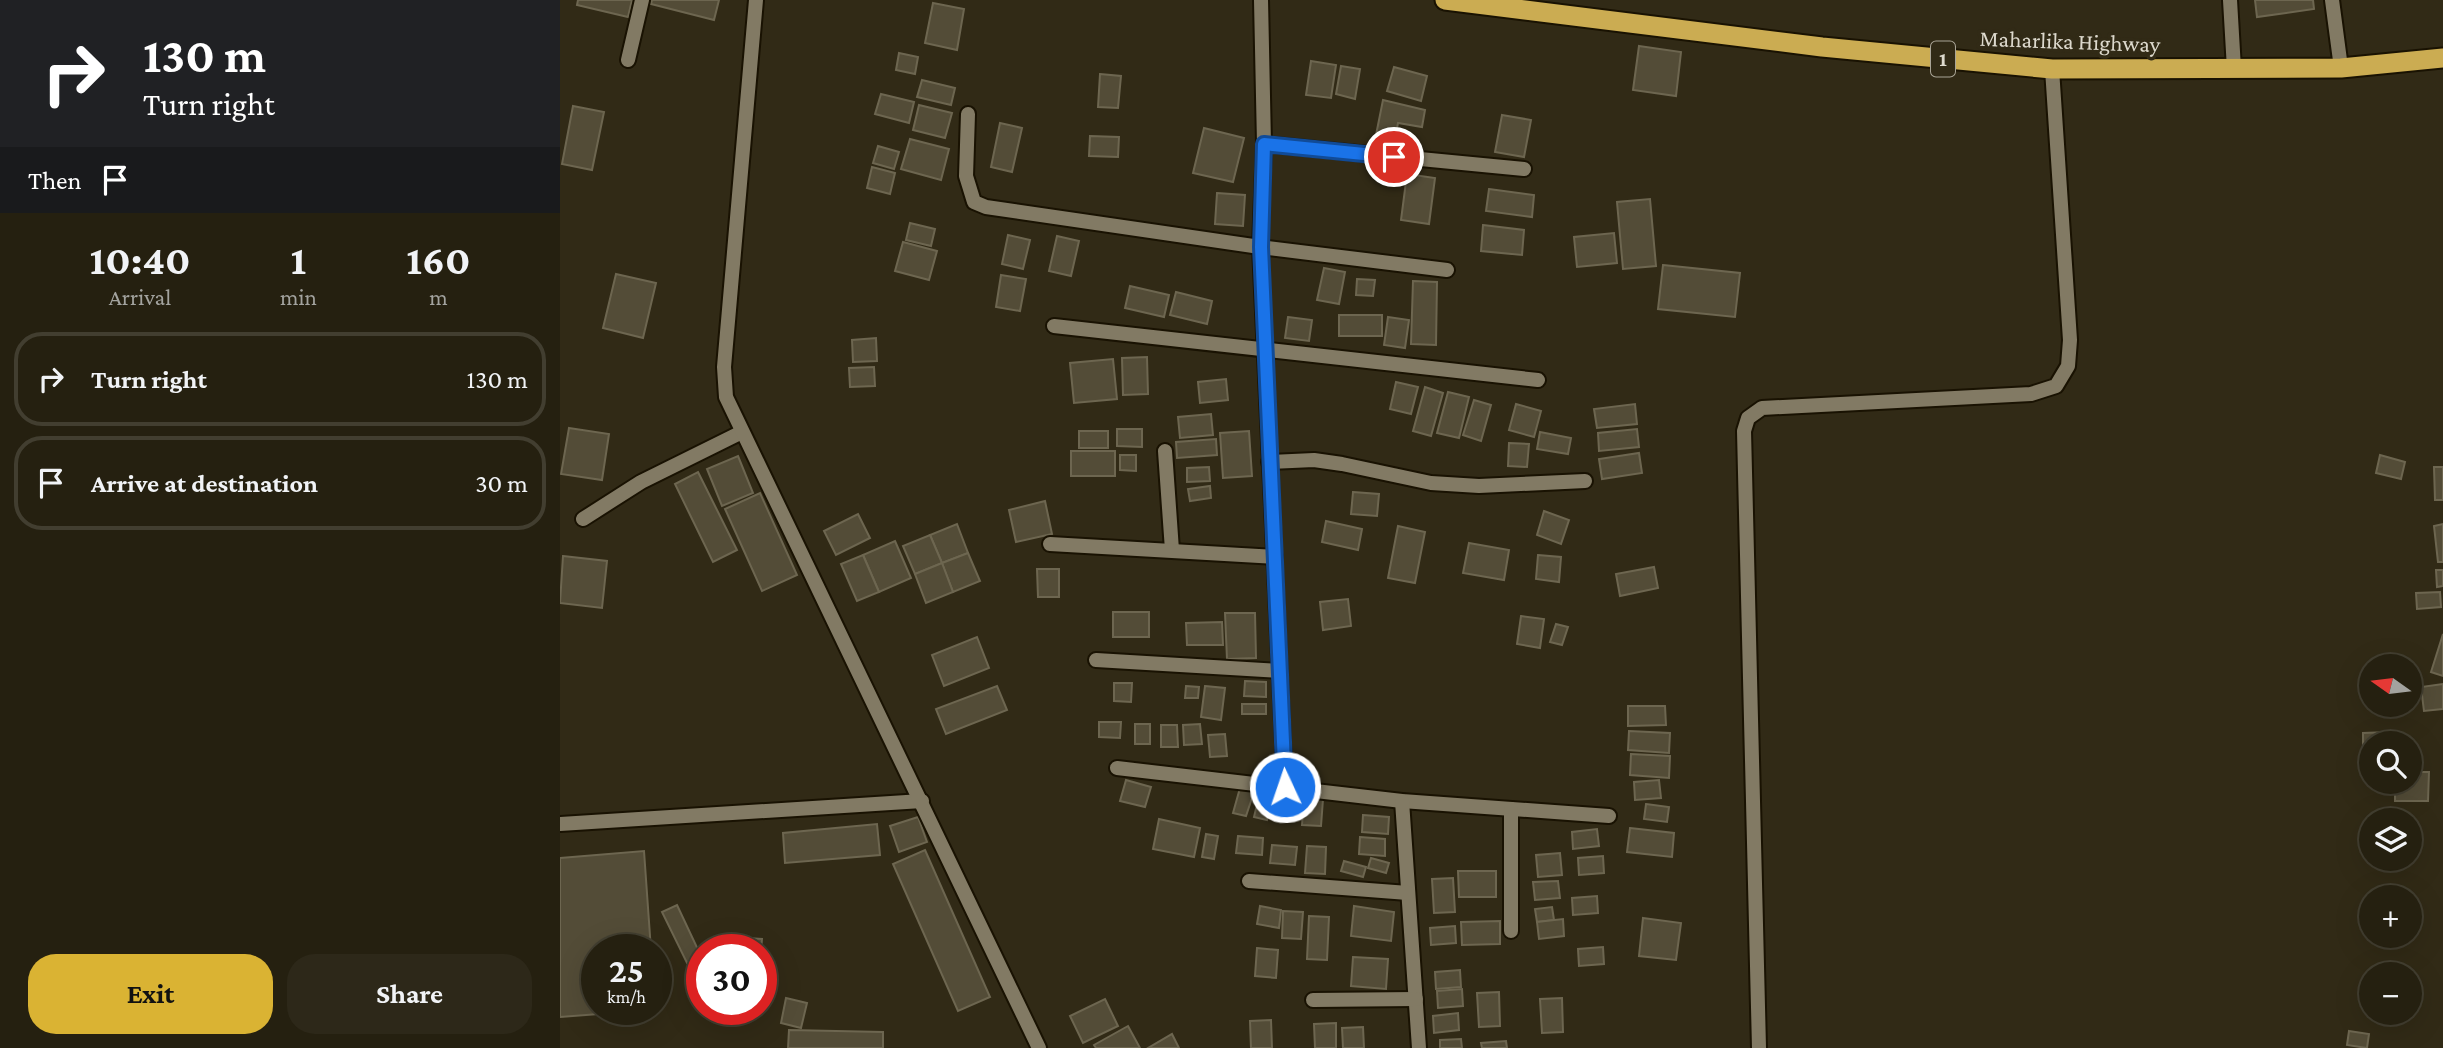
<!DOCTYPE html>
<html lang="en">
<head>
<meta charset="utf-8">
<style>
  body { margin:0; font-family:"Crimson Pro",serif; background:#2d2819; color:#f1f3f6; height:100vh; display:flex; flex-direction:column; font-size:26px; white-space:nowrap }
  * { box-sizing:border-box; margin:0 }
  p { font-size:23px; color:#a3a39f }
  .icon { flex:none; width:38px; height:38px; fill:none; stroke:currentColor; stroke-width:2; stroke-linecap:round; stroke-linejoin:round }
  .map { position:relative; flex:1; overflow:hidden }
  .side { display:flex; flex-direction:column; background:#252010; width:560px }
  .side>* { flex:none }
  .top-card { background:#202124; color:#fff; overflow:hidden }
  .needle { width:46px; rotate:284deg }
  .controls { position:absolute; left:1799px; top:654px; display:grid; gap:14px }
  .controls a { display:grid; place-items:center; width:63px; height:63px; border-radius:50%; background:#252010; box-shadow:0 7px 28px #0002,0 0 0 2px #423e30; font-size:35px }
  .speed { position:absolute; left:21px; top:934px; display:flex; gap:14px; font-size:35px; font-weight:700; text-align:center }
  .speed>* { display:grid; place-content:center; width:91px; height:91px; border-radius:50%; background:#252010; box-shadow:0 7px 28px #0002,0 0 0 2px #423e30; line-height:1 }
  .speed small { font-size:18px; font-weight:400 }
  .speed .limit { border:10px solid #d22; background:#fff; color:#111 }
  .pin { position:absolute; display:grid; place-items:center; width:60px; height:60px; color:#fff; margin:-30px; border:4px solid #fff; border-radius:50%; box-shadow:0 2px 7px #0007 }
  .me { position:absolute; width:77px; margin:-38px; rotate:357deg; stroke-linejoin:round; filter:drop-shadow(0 0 5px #0008) }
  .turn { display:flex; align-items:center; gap:24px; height:147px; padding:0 28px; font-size:32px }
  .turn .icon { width:91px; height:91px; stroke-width:2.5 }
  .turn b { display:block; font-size:49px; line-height:60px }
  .then { display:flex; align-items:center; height:66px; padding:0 28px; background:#0003; gap:14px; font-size:26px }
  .eta { display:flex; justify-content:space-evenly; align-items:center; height:119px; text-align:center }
  .eta b { font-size:42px; font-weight:700; line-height:49px }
  .primary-button { display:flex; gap:14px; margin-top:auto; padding:14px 28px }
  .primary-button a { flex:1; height:80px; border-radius:28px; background:#dab333; color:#111; font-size:28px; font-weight:700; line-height:80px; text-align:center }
  .primary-button a+a { background:#2d2819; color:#f1f3f6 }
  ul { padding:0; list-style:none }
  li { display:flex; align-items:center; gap:21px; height:94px; margin:0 14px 10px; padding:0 14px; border:4px solid #423e30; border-radius:28px }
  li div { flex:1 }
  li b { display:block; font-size:26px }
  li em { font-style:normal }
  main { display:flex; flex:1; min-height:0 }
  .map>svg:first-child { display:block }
  .building { fill:#534c37; stroke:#6d6650; stroke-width:2 }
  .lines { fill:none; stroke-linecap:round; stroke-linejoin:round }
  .service-casing { stroke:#191202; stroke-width:18 }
  .minor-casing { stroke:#191202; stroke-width:18 }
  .trunk-casing { stroke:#191202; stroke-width:23 }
  .service { stroke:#827a64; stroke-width:14 }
  .minor { stroke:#827a64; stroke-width:14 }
  .trunk { stroke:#cbac52; stroke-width:19 }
  .route-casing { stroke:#114b97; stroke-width:18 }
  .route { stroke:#1a73e8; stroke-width:12 }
  .labels { text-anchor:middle; stroke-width:7; stroke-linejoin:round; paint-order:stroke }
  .shield { fill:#312a16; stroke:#a9a496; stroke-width:2 }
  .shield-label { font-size:21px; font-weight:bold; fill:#ddd9cd }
  .street-label { font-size:23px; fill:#ddd9cd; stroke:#312a16 }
</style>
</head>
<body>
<main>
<section class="side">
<div class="top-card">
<div class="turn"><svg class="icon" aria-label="right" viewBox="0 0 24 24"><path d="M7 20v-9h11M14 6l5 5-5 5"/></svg><div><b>130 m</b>Turn right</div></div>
<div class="then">Then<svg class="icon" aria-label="arrive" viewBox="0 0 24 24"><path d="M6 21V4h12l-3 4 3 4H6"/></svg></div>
</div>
<div class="eta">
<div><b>10:40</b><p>Arrival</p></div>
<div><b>1</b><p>min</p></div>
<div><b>160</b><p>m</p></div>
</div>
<ul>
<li><svg class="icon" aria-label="right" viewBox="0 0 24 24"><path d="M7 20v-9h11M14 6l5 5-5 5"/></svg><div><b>Turn right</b></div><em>130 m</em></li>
<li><svg class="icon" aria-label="arrive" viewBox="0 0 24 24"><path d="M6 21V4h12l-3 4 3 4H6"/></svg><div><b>Arrive at destination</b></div><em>30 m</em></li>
</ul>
<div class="primary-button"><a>Exit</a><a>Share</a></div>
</section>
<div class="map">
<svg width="1883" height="1048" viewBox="0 0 1883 1048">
  <rect width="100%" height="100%" fill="#312a16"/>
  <g class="building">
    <path d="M 18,0 L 72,0 L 68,17 L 17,5 Z"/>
    <path d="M 92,0 L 159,0 L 154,20 L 91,4 Z"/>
    <path d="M 1695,0 L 1753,0 L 1754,9 L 1697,17 Z"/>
    <path d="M 373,3 L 404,9 L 397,50 L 365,43 Z"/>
    <path d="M 1079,46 L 1121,52 L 1116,96 L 1073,90 Z"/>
    <path d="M 339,53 L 358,57 L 355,74 L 336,70 Z"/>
    <path d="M 751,61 L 776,65 L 771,98 L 746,95 Z"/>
    <path d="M 781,66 L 800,69 L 795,99 L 776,94 Z"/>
    <path d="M 834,67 L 867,76 L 861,101 L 827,91 Z"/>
    <path d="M 540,74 L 561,76 L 558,108 L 538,107 Z"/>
    <path d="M 362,80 L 395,88 L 391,105 L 357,97 Z"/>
    <path d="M 321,94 L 354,102 L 349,123 L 315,114 Z"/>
    <path d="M 823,100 L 865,110 L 862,127 L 838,123 L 833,149 L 814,145 Z"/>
    <path d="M 359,105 L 392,113 L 385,138 L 353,130 Z"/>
    <path d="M 13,106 L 44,112 L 32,170 L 2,164 Z"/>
    <path d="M 942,115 L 971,120 L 964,157 L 935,152 Z"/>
    <path d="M 440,123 L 462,128 L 452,172 L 431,167 Z"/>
    <path d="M 644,128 L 684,138 L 673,182 L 633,173 Z"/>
    <path d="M 530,136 L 559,137 L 558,157 L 529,156 Z"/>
    <path d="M 350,139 L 389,149 L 381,180 L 341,169 Z"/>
    <path d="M 318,146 L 339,152 L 334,169 L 313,163 Z"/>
    <path d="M 312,167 L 335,173 L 330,194 L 307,188 Z"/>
    <path d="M 847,174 L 875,178 L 869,224 L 841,220 Z"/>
    <path d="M 929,189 L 974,195 L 972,217 L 926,211 Z"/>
    <path d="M 657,193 L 685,195 L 683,226 L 655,224 Z"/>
    <path d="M 1090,199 L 1096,266 L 1063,269 L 1057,202 Z"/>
    <path d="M 350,223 L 375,229 L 371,246 L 346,240 Z"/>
    <path d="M 923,225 L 964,230 L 962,255 L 921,251 Z"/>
    <path d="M 1054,233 L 1057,263 L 1017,267 L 1014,237 Z"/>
    <path d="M 448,235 L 470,240 L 463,269 L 442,264 Z"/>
    <path d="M 497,236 L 519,241 L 511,276 L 489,271 Z"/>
    <path d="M 343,242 L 377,251 L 369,280 L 335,271 Z"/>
    <path d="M 1103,265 L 1180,273 L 1175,317 L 1098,309 Z"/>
    <path d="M 764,268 L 785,272 L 779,304 L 757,300 Z"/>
    <path d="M 56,274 L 96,283 L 83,338 L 43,328 Z"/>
    <path d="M 441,275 L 466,279 L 460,311 L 436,307 Z"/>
    <path d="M 797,279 L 815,280 L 813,296 L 796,295 Z"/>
    <path d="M 853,281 L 877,282 L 876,345 L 851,344 Z"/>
    <path d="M 570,286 L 609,295 L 604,317 L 565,308 Z"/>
    <path d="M 616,292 L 652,301 L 647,324 L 610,315 Z"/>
    <rect x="779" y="315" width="43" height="21"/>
    <path d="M 728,317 L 752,320 L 749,341 L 725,338 Z"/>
    <path d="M 828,317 L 849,320 L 845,348 L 824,345 Z"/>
    <path d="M 316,338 L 317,361 L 293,362 L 292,340 Z"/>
    <path d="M 587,357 L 588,394 L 563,395 L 562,358 Z"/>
    <path d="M 553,359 L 557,399 L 514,403 L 510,363 Z"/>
    <path d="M 314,367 L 315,386 L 290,387 L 289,368 Z"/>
    <path d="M 666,379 L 668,400 L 640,403 L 638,382 Z"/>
    <path d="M 836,382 L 858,387 L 851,414 L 830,409 Z"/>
    <path d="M 865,387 L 883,393 L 871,436 L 853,431 Z"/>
    <path d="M 888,392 L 909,397 L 899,438 L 877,433 Z"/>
    <path d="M 914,400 L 931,405 L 921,441 L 903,435 Z"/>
    <path d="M 956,404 L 981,411 L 974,437 L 949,430 Z"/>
    <path d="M 1075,404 L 1077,424 L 1037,428 L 1034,409 Z"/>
    <path d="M 651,414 L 653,435 L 620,438 L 618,417 Z"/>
    <path d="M 9,428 L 49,434 L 42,480 L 1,474 Z"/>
    <path d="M 557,429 L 582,429 L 582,447 L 557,446 Z"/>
    <path d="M 1077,429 L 1079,447 L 1039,451 L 1038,433 Z"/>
    <rect x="519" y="431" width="29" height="17"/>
    <path d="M 689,431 L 692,476 L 663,478 L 660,433 Z"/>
    <path d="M 980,432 L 1011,438 L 1008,454 L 977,449 Z"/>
    <path d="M 656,439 L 657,455 L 617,458 L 616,442 Z"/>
    <path d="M 949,443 L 969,444 L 967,467 L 948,466 Z"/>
    <rect x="511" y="451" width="44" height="25"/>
    <path d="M 1079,453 L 1082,473 L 1042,479 L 1039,459 Z"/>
    <path d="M 560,455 L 576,455 L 576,471 L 560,470 Z"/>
    <path d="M 1820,455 L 1845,462 L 1841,479 L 1816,473 Z"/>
    <path d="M 178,456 L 193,493 L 162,506 L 147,469 Z"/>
    <path d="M 649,467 L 650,481 L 627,482 L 627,468 Z"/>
    <path d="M 1874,467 L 1883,467 L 1883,500 L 1875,500 Z"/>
    <path d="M 138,472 L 177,550 L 153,562 L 115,484 Z"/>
    <path d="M 650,486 L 651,498 L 630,501 L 628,489 Z"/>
    <path d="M 793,492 L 819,494 L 817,516 L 791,514 Z"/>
    <path d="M 200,493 L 237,575 L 202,591 L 165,509 Z"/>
    <path d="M 485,501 L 492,534 L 456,542 L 449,510 Z"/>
    <path d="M 984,511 L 1009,520 L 1001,544 L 977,535 Z"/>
    <path d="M 298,514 L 310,538 L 276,555 L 264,531 Z"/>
    <path d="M 766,521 L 802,529 L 798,550 L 762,542 Z"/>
    <path d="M 397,524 L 408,553 L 382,563 L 370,535 Z"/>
    <path d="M 1883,524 L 1883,562 L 1878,562 L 1874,526 Z"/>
    <path d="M 838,526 L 865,532 L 855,583 L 828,578 Z"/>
    <path d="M 370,535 L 382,563 L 355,574 L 343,546 Z"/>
    <path d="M 335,541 L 351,578 L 319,592 L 303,555 Z"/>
    <path d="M 909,543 L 949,550 L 944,580 L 903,573 Z"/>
    <path d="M 408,553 L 420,581 L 393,592 L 382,563 Z"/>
    <path d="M 303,555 L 319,592 L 297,601 L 281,564 Z"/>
    <path d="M 978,555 L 1001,557 L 999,582 L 976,579 Z"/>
    <path d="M 3,556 L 47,561 L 42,608 L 0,603 Z"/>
    <path d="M 382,563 L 393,592 L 366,603 L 355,574 Z"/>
    <path d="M 1094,567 L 1098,588 L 1060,596 L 1056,574 Z"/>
    <path d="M 477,569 L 499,569 L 499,597 L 478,597 Z"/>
    <path d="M 1876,570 L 1883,570 L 1883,586 L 1877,587 Z"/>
    <path d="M 1880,592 L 1881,607 L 1857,609 L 1856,593 Z"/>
    <path d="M 788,599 L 791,626 L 763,630 L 760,602 Z"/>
    <rect x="553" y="612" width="36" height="25"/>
    <path d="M 665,613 L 695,613 L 696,658 L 667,659 Z"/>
    <path d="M 961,616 L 984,619 L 980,648 L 957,644 Z"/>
    <path d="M 662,622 L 663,645 L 627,645 L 626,623 Z"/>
    <path d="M 996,624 L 1008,627 L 1002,645 L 990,642 Z"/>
    <path d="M 1883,634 L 1883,676 L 1871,672 Z"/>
    <path d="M 417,637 L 429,668 L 384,686 L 372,655 Z"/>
    <path d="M 685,681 L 706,682 L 706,697 L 684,696 Z"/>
    <path d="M 554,683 L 572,683 L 571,702 L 554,701 Z"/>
    <path d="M 1883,684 L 1883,709 L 1864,711 L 1861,687 Z"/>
    <path d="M 437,686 L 447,710 L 386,734 L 376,709 Z"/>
    <path d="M 626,686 L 639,687 L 638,698 L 625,698 Z"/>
    <path d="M 645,686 L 665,688 L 661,720 L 641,717 Z"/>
    <rect x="682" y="704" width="24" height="10"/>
    <path d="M 1068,706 L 1105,706 L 1106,725 L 1068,726 Z"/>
    <path d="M 539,722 L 561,722 L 560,738 L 539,737 Z"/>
    <rect x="575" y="724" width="15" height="20"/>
    <path d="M 640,724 L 642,744 L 624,745 L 623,725 Z"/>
    <path d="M 601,725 L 617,725 L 618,747 L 601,747 Z"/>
    <path d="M 1069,731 L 1110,733 L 1109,753 L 1068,750 Z"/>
    <path d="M 1829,732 L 1829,744 L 1811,744 L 1811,757 L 1803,757 L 1803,733 Z"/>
    <path d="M 665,734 L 667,756 L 650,757 L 648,735 Z"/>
    <path d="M 1071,754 L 1110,756 L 1109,778 L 1070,775 Z"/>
    <path d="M 1850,772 L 1869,772 L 1868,801 L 1835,801 L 1835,782 L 1850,782 Z"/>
    <path d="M 566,780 L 591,787 L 585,807 L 560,801 Z"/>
    <path d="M 1099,780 L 1101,798 L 1075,800 L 1074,782 Z"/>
    <path d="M 680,788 L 694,792 L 686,816 L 673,813 Z"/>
    <path d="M 700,792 L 714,796 L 707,820 L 694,817 Z"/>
    <path d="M 744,798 L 763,799 L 761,826 L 742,825 Z"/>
    <path d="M 1086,804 L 1109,807 L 1107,822 L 1084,819 Z"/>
    <path d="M 803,815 L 829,817 L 828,834 L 802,832 Z"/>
    <path d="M 358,817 L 367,842 L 339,852 L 330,826 Z"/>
    <path d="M 599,819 L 640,828 L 634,857 L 593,849 Z"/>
    <path d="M 317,824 L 320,855 L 225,863 L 223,833 Z"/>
    <path d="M 1070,828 L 1114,833 L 1112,857 L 1067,852 Z"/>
    <path d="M 1037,829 L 1039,846 L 1013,849 L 1012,832 Z"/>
    <path d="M 646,834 L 658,836 L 654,859 L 642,857 Z"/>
    <path d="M 678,836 L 703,838 L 702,855 L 676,853 Z"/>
    <path d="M 800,837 L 825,839 L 825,856 L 799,854 Z"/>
    <path d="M 712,845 L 737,847 L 735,865 L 710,863 Z"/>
    <path d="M 747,846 L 766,847 L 765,874 L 745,873 Z"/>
    <path d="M 365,850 L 430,997 L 398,1011 L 333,864 Z"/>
    <path d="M 84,851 L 91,950 L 37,950 L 37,1010 L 91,1010 L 0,1017 L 0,858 Z"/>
    <path d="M 1000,853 L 1002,875 L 978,877 L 976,855 Z"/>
    <path d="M 1043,856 L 1044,873 L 1019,875 L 1018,858 Z"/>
    <path d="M 811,858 L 829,863 L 826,873 L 808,868 Z"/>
    <path d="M 784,861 L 806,867 L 803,877 L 781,871 Z"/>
    <path d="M 898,871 L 936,871 L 936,897 L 899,897 Z"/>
    <path d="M 893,878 L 895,912 L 874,913 L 872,879 Z"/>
    <path d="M 998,881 L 1000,898 L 975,900 L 973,882 Z"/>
    <path d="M 1037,896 L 1038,913 L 1013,915 L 1012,898 Z"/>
    <path d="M 117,905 L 141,956 L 127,963 L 102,912 Z"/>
    <path d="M 700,906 L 721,910 L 719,928 L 697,924 Z"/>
    <path d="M 794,906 L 834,912 L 831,941 L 791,936 Z"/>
    <path d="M 992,907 L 994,920 L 977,922 L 975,909 Z"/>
    <path d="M 723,911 L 743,912 L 741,939 L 722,938 Z"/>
    <path d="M 749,916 L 769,917 L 767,960 L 747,959 Z"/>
    <path d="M 1083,918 L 1121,923 L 1116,960 L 1079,956 Z"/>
    <path d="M 1003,919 L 1004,936 L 979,939 L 977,922 Z"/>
    <path d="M 940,921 L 940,944 L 902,945 L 901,922 Z"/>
    <path d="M 895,926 L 896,943 L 871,945 L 870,928 Z"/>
    <path d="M 186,938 L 202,939 L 201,951 L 185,950 Z"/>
    <path d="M 1043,947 L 1044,964 L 1019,966 L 1018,949 Z"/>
    <path d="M 697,948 L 718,950 L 716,978 L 695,976 Z"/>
    <path d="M 793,957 L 828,959 L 826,989 L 791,986 Z"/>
    <path d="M 900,970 L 901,987 L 876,989 L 875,972 Z"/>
    <path d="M 902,989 L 903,1006 L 878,1008 L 877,991 Z"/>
    <path d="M 939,992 L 940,1026 L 919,1027 L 917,993 Z"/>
    <path d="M 226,998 L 247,1003 L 241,1028 L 221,1023 Z"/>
    <path d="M 1002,998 L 1003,1032 L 982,1033 L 980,999 Z"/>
    <path d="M 545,999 L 558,1026 L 523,1043 L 510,1016 Z"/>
    <path d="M 898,1013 L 899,1030 L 874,1033 L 873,1016 Z"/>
    <path d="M 711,1020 L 712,1048 L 691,1048 L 690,1021 Z"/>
    <path d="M 776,1023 L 776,1048 L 755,1048 L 754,1024 Z"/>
    <path d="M 568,1026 L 580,1048 L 536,1048 L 534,1045 Z"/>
    <path d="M 803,1027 L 804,1048 L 783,1048 L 782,1028 Z"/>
    <path d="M 229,1030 L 323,1032 L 323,1048 L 228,1048 Z"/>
    <path d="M 1789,1031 L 1809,1034 L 1807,1048 L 1787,1045 Z"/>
    <path d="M 612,1034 L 619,1048 L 588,1048 Z"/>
    <path d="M 901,1039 L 902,1048 L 880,1048 L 880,1040 Z"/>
    <path d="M 946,1041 L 947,1048 L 922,1048 L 921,1043 Z"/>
  </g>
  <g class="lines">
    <defs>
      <g id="service">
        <path d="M 1670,0 L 1674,69"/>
        <path d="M 68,60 L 82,0"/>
        <path d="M 23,519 L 81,482 L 182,432"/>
        <path d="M 0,824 L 362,801"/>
        <path d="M 1199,1048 L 1184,431 L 1188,418 L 1202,408 L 1471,394 L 1496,386 L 1508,366 L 1510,340 L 1492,69"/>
      </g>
      <g id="minor">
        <path d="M 196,0 L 164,367 L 166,397 L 479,1048"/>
        <path d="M 701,0 L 704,144 L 700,247 L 725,787"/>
        <path d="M 1772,0 L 1781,68"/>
        <path d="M 408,114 L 406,176 L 414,202 L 426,207 L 700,247 L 887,270"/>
        <path d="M 704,144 L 964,169"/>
        <path d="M 494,326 L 978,380"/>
        <path d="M 605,451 L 612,550"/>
        <path d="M 709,462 L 754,460 L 782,464 L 871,483 L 919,486 L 1025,481"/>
        <path d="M 490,544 L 715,557"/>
        <path d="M 536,660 L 720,671"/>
        <path d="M 557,768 L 842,801 L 1049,816"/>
        <path d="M 842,801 L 859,1048"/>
        <path d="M 689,881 L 848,893"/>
        <path d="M 951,931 L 951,809"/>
        <path d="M 753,1000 L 856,999"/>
      </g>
      <path id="trunk" d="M 885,0 L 1262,47 L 1492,69 L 1781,68 L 1883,58"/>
    </defs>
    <use href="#service" class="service-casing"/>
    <use href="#minor" class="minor-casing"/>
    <use href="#trunk" class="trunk-casing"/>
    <use href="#service" class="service"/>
    <use href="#minor" class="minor"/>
    <use href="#trunk" class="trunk"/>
  </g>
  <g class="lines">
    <defs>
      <path id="route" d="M 725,787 L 701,247 L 704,144 L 834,157"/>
    </defs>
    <use href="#route" class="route-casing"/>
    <use href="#route" class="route"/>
  </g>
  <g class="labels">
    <rect class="shield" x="1371" y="41.5" width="24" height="35" rx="5"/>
    <g class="shield-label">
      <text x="1383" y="66">1</text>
    </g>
    <g class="street-label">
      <text transform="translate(1510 41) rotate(2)" y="8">Maharlika Highway</text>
    </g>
  </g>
</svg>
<div class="controls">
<a><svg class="needle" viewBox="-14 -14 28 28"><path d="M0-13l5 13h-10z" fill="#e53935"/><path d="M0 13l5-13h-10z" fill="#a3a39f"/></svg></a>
<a><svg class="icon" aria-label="search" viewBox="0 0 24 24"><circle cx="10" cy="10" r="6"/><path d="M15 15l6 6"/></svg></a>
<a><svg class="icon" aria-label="layers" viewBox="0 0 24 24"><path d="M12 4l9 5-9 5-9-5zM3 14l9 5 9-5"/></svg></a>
<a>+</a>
<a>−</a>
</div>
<div class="speed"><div>25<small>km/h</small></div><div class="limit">30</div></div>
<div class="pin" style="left:834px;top:157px;background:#d93025"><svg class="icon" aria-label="arrive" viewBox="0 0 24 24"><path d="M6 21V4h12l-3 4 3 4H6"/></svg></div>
<svg class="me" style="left:725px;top:787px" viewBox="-20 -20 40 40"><circle r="17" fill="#1a73e8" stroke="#fff" stroke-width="3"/><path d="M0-11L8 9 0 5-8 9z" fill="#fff"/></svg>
</div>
</main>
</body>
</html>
